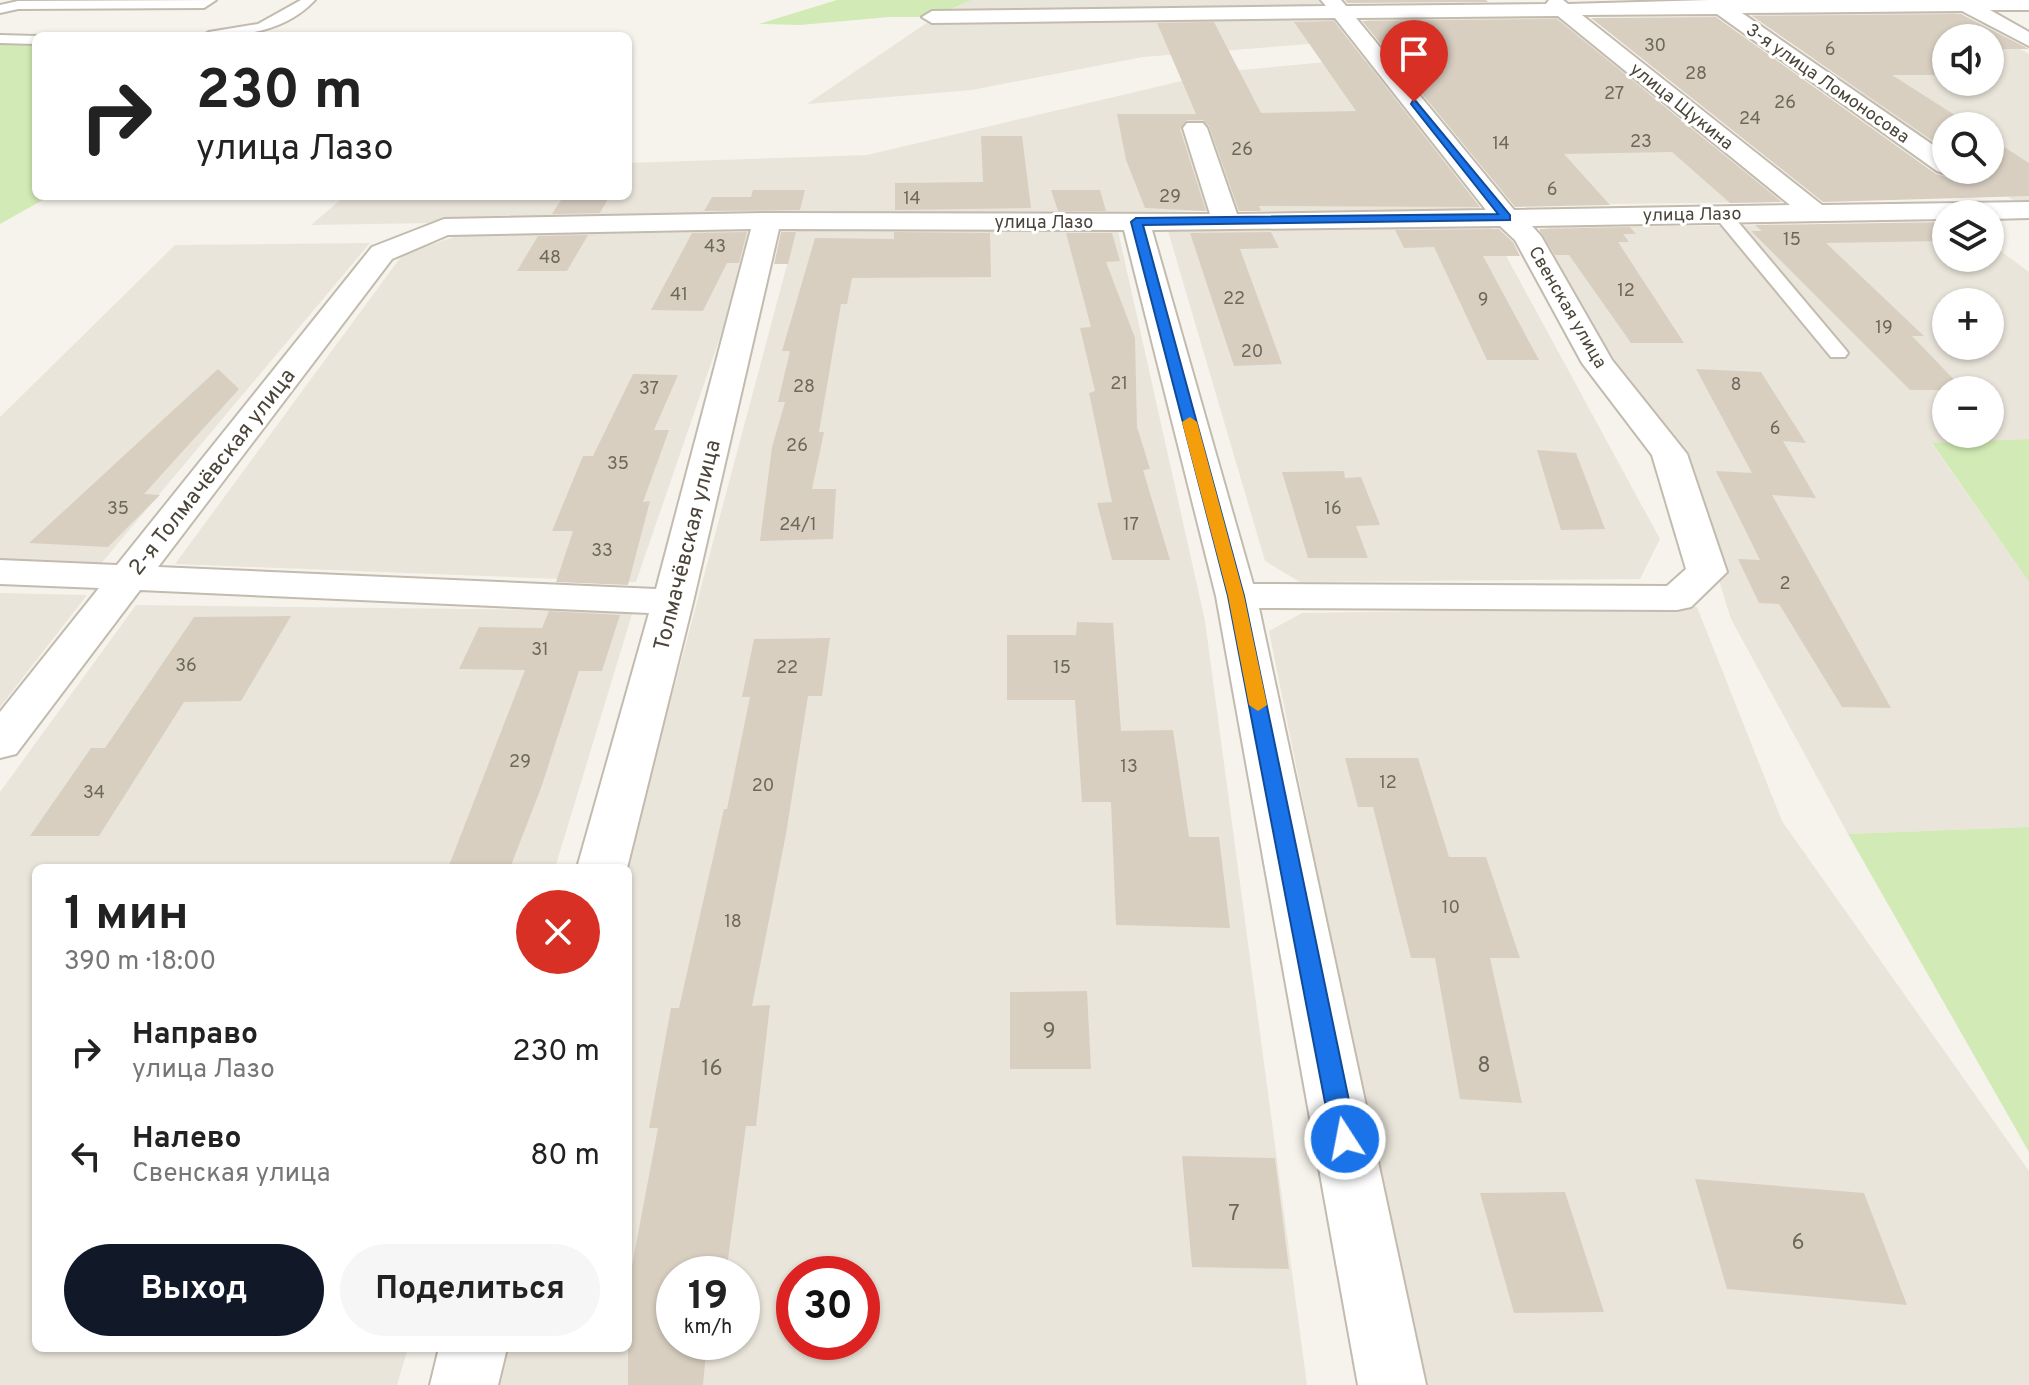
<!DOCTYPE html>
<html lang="ru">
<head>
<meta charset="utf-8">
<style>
  body { margin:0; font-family:Overpass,sans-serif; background:#f6f6f6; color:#222; height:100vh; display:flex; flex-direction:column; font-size:30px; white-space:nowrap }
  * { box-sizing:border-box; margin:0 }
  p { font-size:26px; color:#767676 }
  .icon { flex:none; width:44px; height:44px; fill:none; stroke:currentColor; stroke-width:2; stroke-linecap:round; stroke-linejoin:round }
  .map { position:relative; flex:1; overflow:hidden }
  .sheet { position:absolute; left:32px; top:864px; width:600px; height:488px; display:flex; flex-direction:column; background:#fff; border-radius:12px; box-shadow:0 2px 6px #0004 }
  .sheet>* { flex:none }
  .banner { position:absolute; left:32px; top:32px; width:600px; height:168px; border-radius:12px; box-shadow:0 2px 6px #0004; background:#fff; color:#222; overflow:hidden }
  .tools { position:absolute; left:1932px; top:24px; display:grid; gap:16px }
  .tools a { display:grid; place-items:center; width:72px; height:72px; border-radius:50%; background:#fff; box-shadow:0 2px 6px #0004; font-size:40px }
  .speed { position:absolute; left:656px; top:1256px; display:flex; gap:16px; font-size:40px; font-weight:700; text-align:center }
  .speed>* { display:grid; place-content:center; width:104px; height:104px; border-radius:50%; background:#fff; box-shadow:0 2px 6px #0004; line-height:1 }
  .speed small { font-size:20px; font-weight:400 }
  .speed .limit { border:12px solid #d22; background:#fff; color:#111 }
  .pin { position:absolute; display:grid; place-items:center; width:68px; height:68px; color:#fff; margin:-82px -34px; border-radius:50% 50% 50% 0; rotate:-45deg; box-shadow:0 0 8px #0007 }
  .pin .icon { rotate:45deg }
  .me { position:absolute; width:88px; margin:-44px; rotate:349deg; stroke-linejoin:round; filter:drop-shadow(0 0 6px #0008) }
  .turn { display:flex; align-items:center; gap:28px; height:168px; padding:0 32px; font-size:36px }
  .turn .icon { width:104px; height:104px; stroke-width:2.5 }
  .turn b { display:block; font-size:56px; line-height:68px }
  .round { display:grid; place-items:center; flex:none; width:84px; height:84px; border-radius:42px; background:#f6f6f6 }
  .head { display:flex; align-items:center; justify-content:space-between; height:136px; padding:0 32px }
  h1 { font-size:48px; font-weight:700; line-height:60px }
  .button { display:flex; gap:16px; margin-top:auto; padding:16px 32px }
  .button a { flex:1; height:92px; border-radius:48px; background:#111827; color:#fff; font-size:32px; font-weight:700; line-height:92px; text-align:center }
  .button a+a { background:#f6f6f6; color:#222 }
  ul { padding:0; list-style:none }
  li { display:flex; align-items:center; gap:24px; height:104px; padding:0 32px }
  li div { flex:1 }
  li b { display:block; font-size:30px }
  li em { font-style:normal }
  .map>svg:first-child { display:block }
  .residential { fill:#eae5da; fill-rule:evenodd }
  .green { fill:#d2eab5 }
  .building { fill:#d8cfc1 }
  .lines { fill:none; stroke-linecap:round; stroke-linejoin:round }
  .lane-casing { stroke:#c2bbae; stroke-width:4 }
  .street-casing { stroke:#c2bbae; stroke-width:4 }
  .lane { fill:#fff; fill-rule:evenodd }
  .street { fill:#fff; fill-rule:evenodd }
  .route { fill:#1a73e8; stroke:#114b97; stroke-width:2 }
  .slow { fill:#f59e0b }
  .labels { text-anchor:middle; stroke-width:6; stroke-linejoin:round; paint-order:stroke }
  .number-label { font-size:18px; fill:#6e675b }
  .far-street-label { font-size:18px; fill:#4b4439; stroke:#fff }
  .street-label { font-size:22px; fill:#4b4439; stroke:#fff }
  .near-number-label { font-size:22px; fill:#6e675b }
</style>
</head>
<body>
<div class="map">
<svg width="2029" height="1385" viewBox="0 0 2029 1385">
  <rect width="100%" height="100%" fill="#f6f3ec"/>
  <g class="residential">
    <path d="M 972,0 L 1323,0 L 1330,8 L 938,15 Z"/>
    <path d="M 1948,9 L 2029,54 L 2029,200 L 2013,200 L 1970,170 L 1990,170 L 1990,126 L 1946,126 L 1946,153 L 1745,10 ZM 1946,38 L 1990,38 L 1990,82 L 1946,82 Z"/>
    <path d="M 1330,14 L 1348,41 L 1143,57 L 972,90 L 807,104 L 928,22 Z"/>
    <path d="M 1558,15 L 1775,202 L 1520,205 L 1365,18 Z"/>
    <path d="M 1359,59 L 1368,62 L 1483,211 L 1198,211 L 311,225 L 345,196 L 628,196 L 628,163 L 867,155 L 1220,72 Z"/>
    <path d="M 1946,224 L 1946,258 L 1990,258 L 1990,243 L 2029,272 L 2029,439 L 1932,444 L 2029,582 L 2029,827 L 1848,834 L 1731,619 L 1709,549 L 1629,383 L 1534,233 L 1550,227 ZM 1946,302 L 1990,302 L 1990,346 L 1946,346 ZM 1946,390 L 1990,390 L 1990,434 L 1946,434 Z"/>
    <path d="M 1491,228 L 1660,539 L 1640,579 L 1300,582 L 1265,561 L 1168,231 Z"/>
    <path d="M 747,231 L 748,256 L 636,582 L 175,564 L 403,254 L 457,236 Z"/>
    <path d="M 796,231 L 1118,231 L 1205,621 L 1307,1385 L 489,1385 L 499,1348 L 628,1348 L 626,868 ZM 674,1274 L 742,1274 L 742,1342 L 674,1342 ZM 794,1274 L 862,1274 L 862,1342 L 794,1342 Z"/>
    <path d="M 370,243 L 99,566 L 0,561 L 0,417 L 175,245 Z"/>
    <path d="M 0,593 L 87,595 L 0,707 Z"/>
    <path d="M 136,605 L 633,611 L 555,868 L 36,868 L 36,1348 L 408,1348 L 397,1385 L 0,1385 L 0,792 Z"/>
    <path d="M 1697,607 L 1782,821 L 2029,1171 L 2029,1385 L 1416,1385 L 1404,1304 L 1269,631 L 1302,613 Z"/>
  </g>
  <g class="green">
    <path d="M 837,0 L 972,0 L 932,17 L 889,17 L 800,25 L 759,24 Z"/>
    <path d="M 0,43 L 36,43 L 36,196 L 50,196 L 0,224 Z"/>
    <path d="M 2029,439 L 2029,582 L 1932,443 Z"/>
    <path d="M 2029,827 L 2029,1152 L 1848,834 Z"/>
  </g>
  <g class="building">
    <path d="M 1345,0 L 1486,0 L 1488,2 L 1347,3 Z"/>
    <path d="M 1961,14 L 2029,49 L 1990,49 L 1990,38 L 1946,38 L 1946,75 L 1892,75 L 1972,126 L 1946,126 L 1946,150 L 1752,16 Z"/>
    <path d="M 1716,17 L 1936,174 L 1947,177 L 1959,170 L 1990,170 L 1990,138 L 2029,163 L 2029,196 L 1823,202 L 1591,18 Z"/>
    <path d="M 1557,19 L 1782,202 L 1730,203 L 1672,152 L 1564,154 L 1610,205 L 1515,207 L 1362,21 Z"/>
    <path d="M 1334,21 L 1480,207 L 1259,206 L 1261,211 L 1239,211 L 1209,126 L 1203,120 L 1187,120 L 1180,129 L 1206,211 L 1145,208 L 1126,160 L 1117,114 L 1196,114 L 1157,23 L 1214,22 L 1261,113 L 1356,111 L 1294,22 Z"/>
    <path d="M 981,136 L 1022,136 L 1031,208 L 895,210 L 895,183 L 983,182 Z"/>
    <path d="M 753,190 L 805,190 L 800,210 L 704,211 L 712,197 L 751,197 Z"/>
    <path d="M 1051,190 L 1100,190 L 1106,211 L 1058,211 Z"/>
    <path d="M 563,197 L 609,197 L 600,213 L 552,214 Z"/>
    <path d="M 1946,222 L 1946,241 L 1826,243 L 1924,336 L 1912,336 L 1964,390 L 1910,390 L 1751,231 L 1762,231 L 1755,225 Z"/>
    <path d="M 1630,227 L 1636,234 L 1623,234 L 1629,242 L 1618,242 L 1684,343 L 1631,343 L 1569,255 L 1555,255 L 1539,229 Z"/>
    <path d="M 1499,229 L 1513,242 L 1520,256 L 1483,256 L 1539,360 L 1487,360 L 1434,247 L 1404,248 L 1395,230 Z"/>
    <path d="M 747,232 L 739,263 L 727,263 L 703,311 L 651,310 L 692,233 Z"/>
    <path d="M 781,232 L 796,232 L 788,264 L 774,264 Z"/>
    <path d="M 894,232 L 990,233 L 991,277 L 852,278 L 847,304 L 841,304 L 819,432 L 824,432 L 812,489 L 836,489 L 833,539 L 760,541 L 772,447 L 785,402 L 778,402 L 790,351 L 782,351 L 815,238 L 894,239 Z"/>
    <path d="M 1271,232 L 1279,248 L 1240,249 L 1282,364 L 1234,366 L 1190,233 Z"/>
    <path d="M 1066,233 L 1112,233 L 1120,261 L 1106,262 L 1135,338 L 1137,427 L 1150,469 L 1143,470 L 1170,560 L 1112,560 L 1097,503 L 1112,502 L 1089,393 L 1095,391 L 1080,328 L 1091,327 Z"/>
    <path d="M 588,235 L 567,271 L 517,271 L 538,236 Z"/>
    <path d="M 218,369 L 239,389 L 144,494 L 160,495 L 108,547 L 29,543 Z"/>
    <path d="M 1696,369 L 1761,372 L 1806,443 L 1783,441 L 1816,498 L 1772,495 L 1891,708 L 1842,707 L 1779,604 L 1759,603 L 1738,559 L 1760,560 L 1716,471 L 1752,473 Z"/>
    <path d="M 633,374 L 678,375 L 654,430 L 669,430 L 643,502 L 650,501 L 628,585 L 556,582 L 573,531 L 552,531 L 583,456 L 593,456 Z"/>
    <path d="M 1537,450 L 1576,453 L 1605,529 L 1561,530 Z"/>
    <path d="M 1344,471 L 1345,478 L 1361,477 L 1380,525 L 1356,526 L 1368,558 L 1308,558 L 1282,472 Z"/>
    <path d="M 549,611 L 620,615 L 602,671 L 579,671 L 541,788 L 510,868 L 448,868 L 525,670 L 459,669 L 479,627 L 542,628 Z"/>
    <path d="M 291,616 L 241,701 L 184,702 L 99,836 L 30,836 L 91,748 L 105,748 L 194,617 Z"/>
    <path d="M 1077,622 L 1113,623 L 1121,731 L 1173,730 L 1189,837 L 1219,837 L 1230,928 L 1116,925 L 1111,802 L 1082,802 L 1075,700 L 1007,700 L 1007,635 L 1076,635 Z"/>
    <path d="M 830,638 L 822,696 L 808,696 L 786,834 L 752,1006 L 770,1005 L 756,1126 L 746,1126 L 726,1274 L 674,1274 L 674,1342 L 707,1342 L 703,1385 L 628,1385 L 628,1287 L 658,1128 L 649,1128 L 671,1008 L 679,1008 L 724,809 L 727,809 L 750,697 L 742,697 L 754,639 Z"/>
    <path d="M 1345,758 L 1418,758 L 1449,857 L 1486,857 L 1520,958 L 1490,958 L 1522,1103 L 1460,1099 L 1435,958 L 1411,958 L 1373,807 L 1358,807 Z"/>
    <path d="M 1087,991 L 1091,1069 L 1010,1069 L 1010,992 Z"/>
    <path d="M 1182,1156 L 1275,1158 L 1289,1269 L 1192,1267 Z"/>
    <path d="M 1695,1179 L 1864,1193 L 1907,1305 L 1727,1289 Z"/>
    <path d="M 1565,1192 L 1604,1312 L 1514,1313 L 1480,1193 Z"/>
  </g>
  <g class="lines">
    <defs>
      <g id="lane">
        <path d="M 216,0 L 204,8 L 18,9 L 0,13 L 0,5 L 18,1 Z"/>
        <path d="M 301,0 L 315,0 C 285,32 244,36 202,36 L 209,32 L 258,24 Z"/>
        <path d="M 0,35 L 36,36 L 36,44 L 0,43 Z"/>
        <path d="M 1722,209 L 1728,210 L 1845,349 L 1848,353 L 1845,357 L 1831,357 L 1716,218 L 1713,214 L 1716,210 Z"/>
      </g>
      <g id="street">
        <path d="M 1321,0 L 1341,0 L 1346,6 L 1546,4 L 1549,0 L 1563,0 L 1568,4 L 1709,0 L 2029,0 L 2029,10 L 1990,10 L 2029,32 L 2029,46 L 1962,11 L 1742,13 L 1946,154 L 1946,170 L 1956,170 L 1946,174 L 1937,171 L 1717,14 L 1582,15 L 1822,205 L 2029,202 L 2029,218 L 1990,219 L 1990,214 L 1946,214 L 1946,219 L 1532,226 L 1541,236 L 1612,360 L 1687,454 L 1727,572 L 1691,607 L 1677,610 L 1259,608 L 1426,1385 L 1358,1385 L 1216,596 L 1124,230 L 779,229 L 693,602 L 627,868 L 577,868 L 649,613 L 140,590 L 16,754 L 0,758 L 0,712 L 99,588 L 0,584 L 0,560 L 117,565 L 372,247 L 444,219 L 767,213 L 1210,214 L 1183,128 L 1187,123 L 1203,123 L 1207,128 L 1237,214 L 1486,210 L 1335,18 L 932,23 L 922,17 L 932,11 L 1326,6 ZM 1558,16 L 1790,205 L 1514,210 L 1356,18 ZM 1500,226 L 1515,240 L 1582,363 L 1652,455 L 1686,569 L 1667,586 L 1253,584 L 1152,230 ZM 751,229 L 656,589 L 158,567 L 392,259 L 448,235 Z"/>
        <path d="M 439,1348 L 507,1348 L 498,1385 L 430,1385 Z"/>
      </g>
    </defs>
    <use href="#lane" class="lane-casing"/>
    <use href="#street" class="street-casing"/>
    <use href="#lane" class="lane"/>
    <use href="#street" class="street"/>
  </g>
  <path class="route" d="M 1414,99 L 1510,215 L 1510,220 L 1143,225 L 1244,596 L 1357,1139 L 1353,1146 L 1345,1149 L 1336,1146 L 1332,1139 L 1228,596 L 1131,222 L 1136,218 L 1498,214 L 1411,104 Z"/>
  <path class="slow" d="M 1190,417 L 1197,422 L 1244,596 L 1267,705 L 1258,711 L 1249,705 L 1228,596 L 1182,422 Z"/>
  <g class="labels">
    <g class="number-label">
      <text x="1655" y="51">30</text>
      <text x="1830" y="55">6</text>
      <text x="1696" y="79">28</text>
      <text x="1614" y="99">27</text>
      <text x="1785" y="108">26</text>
      <text x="1750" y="124">24</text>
      <text x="1641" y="147">23</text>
      <text x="1501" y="149">14</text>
      <text x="1242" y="155">26</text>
      <text x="1552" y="195">6</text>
      <text x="1170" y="202">29</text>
      <text x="912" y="204">14</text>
      <text x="1792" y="245">15</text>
      <text x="715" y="252">43</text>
      <text x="550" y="263">48</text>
      <text x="1626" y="296">12</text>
      <text x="679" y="300">41</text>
      <text x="1234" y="304">22</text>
      <text x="1483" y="305">9</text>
      <text x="1884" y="333">19</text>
      <text x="1252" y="357">20</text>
      <text x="1119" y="389">21</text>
      <text x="1736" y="390">8</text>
      <text x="804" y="392">28</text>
      <text x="649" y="394">37</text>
      <text x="1775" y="434">6</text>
      <text x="797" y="451">26</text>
      <text x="618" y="469">35</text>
      <text x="118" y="514">35</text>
      <text x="1333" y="514">16</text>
      <text x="798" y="530">24/1</text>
      <text x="1131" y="530">17</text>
      <text x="602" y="556">33</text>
      <text x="1785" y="589">2</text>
      <text x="540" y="655">31</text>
      <text x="186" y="671">36</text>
      <text x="787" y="673">22</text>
      <text x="1062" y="673">15</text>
      <text x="520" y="767">29</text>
      <text x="1129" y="772">13</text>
      <text x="1388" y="788">12</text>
      <text x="763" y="791">20</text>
      <text x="94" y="798">34</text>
      <text x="1451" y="913">10</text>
      <text x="733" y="927">18</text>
    </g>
    <g class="far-street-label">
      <text transform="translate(1828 83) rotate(35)" y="6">3-я улица Ломоносова</text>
      <text transform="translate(1682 106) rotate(39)" y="6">улица Щукина</text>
      <text transform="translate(1692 214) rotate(-1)" y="6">улица Лазо</text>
      <text x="1044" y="228">улица Лазо</text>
      <text transform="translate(1568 307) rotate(60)" y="6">Свенская улица</text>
    </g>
    <g class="street-label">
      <text transform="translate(211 471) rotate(-52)" y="8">2-я Толмачёвская улица</text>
      <text transform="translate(686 545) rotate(-76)" y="8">Толмачёвская улица</text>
    </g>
    <g class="near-number-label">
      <text x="1049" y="1038">9</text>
      <text x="1484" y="1072">8</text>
      <text x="712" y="1075">16</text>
      <text x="1234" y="1220">7</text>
      <text x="1798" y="1249">6</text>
    </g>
  </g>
</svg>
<div class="tools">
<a><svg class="icon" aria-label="sound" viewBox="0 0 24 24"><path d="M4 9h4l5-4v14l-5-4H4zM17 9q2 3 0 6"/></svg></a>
<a><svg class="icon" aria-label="search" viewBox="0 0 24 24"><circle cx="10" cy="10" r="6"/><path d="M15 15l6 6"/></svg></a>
<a><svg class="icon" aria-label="layers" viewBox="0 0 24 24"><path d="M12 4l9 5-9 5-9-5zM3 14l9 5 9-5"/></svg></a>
<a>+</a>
<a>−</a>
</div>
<div class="speed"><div>19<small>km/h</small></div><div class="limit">30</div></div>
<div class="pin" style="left:1414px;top:102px;background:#d93025"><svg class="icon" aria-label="arrive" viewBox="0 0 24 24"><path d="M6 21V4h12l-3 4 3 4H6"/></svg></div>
<svg class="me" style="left:1345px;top:1139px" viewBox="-20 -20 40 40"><circle r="17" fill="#1a73e8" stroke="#fff" stroke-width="3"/><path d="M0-11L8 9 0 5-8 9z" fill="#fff"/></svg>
<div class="banner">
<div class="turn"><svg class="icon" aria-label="right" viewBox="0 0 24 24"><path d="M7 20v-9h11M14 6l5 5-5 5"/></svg><div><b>230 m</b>улица Лазо</div></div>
</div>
<section class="sheet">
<div class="head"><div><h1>1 мин</h1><p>390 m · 18:00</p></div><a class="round" style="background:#d93025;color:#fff"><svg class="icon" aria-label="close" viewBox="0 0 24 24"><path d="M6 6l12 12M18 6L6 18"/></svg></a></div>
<ul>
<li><svg class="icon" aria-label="right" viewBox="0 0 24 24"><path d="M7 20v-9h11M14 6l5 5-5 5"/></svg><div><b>Направо</b><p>улица Лазо</p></div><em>230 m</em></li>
<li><svg class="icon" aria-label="left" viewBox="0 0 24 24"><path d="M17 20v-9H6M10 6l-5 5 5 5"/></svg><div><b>Налево</b><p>Свенская улица</p></div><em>80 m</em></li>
</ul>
<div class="button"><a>Выход</a><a>Поделиться</a></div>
</section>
</div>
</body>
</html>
